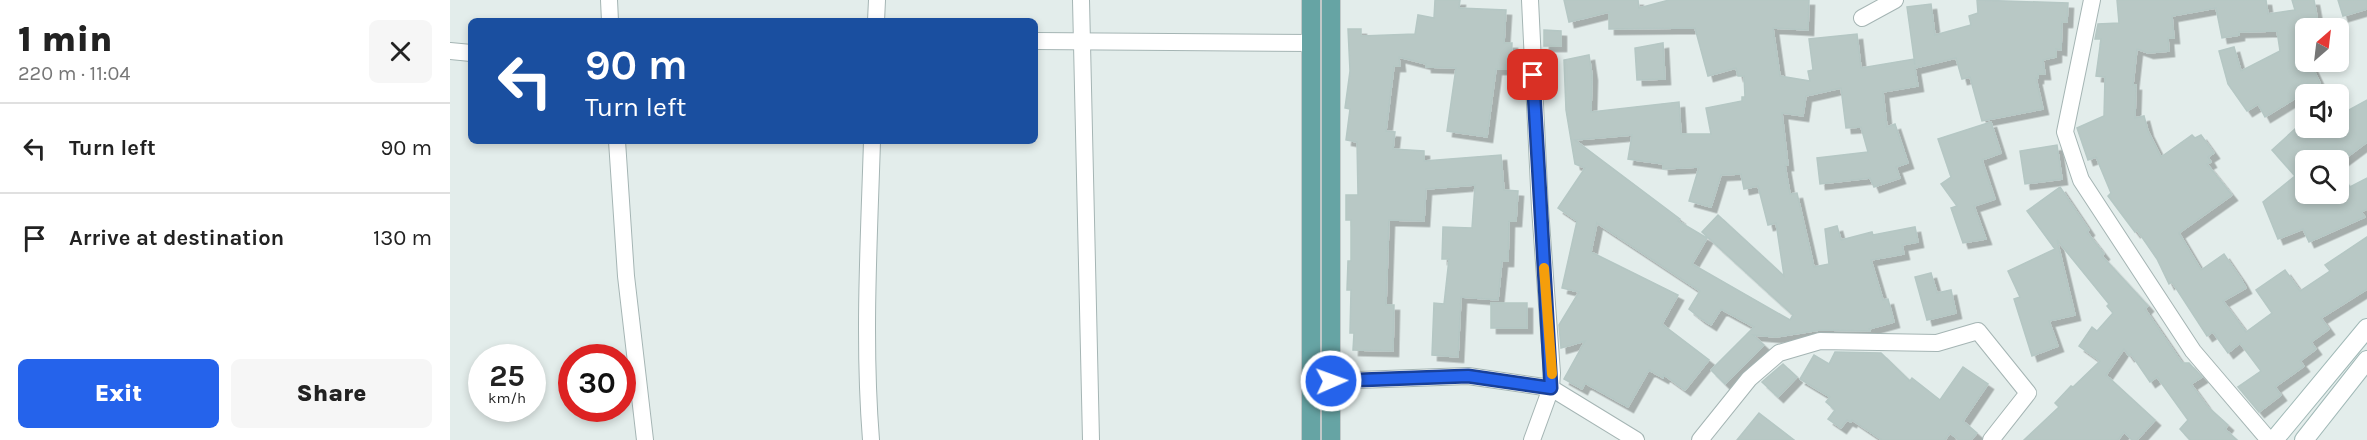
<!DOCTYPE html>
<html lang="en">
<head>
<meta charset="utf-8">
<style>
  body { margin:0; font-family:Karla,sans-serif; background:#f6f6f6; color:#222; height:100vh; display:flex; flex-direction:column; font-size:22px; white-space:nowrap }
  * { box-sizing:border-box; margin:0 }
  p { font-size:20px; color:#767676 }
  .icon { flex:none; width:33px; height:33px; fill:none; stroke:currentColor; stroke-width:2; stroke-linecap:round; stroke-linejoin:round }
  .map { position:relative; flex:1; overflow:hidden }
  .sheet { display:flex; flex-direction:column; background:#fff; width:450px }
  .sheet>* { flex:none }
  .top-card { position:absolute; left:18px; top:18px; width:570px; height:126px; border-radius:9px; box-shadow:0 3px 9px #0003; background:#1a4fa0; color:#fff; overflow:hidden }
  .needle { width:39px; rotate:28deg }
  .buttons { position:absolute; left:1845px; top:18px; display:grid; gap:12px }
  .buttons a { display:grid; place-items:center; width:54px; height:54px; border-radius:9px; background:#fff; box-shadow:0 3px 9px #0003; font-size:30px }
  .speed { position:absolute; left:18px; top:344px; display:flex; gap:12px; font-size:30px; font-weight:700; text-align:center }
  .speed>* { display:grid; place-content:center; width:78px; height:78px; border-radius:50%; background:#fff; box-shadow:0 3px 9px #0003; line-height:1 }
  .speed small { font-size:15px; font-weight:400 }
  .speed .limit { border:9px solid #d22; background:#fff; color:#111 }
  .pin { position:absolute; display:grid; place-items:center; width:51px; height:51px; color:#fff; margin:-26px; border-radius:12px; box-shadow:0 3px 9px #0006 }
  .me { position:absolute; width:66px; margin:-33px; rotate:88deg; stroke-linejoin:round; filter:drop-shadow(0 0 4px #0008) }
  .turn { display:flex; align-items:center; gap:21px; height:126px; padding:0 18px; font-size:27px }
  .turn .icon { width:78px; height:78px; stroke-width:2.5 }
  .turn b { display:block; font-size:42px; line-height:51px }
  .round { display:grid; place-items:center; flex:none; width:63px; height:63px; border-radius:9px; background:#f6f6f6 }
  .overview { display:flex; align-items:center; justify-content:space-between; height:102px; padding:0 18px }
  h1 { font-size:36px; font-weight:800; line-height:45px }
  .button { display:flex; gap:12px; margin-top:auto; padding:12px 18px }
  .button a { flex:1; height:69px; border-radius:9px; background:#2563eb; color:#fff; font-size:24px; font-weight:800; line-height:69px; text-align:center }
  .button a+a { background:#f6f6f6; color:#222 }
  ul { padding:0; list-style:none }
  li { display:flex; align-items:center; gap:18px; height:90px; padding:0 18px; border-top:2px solid #e0e0e0 }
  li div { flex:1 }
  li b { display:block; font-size:22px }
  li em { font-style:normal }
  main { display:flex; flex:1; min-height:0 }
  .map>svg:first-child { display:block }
  .building { fill:#b8c8c5; stroke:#b5c7c4; stroke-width:1.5; fill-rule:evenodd; filter:url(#shadow) }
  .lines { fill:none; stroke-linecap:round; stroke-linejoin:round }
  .street-casing { stroke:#a5b5b4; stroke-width:18 }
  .secondary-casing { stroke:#a1b9b7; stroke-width:20 }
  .primary-casing { stroke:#c1c9c9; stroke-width:20 }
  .street { stroke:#fff; stroke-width:16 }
  .secondary { stroke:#fff; stroke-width:18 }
  .primary { stroke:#66a4a4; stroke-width:18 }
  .route-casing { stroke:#184099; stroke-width:15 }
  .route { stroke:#2563eb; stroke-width:10 }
  .slow { stroke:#f59e0b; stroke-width:10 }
</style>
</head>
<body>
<main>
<section class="sheet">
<div class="overview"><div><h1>1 min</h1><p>220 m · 11:04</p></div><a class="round"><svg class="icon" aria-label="close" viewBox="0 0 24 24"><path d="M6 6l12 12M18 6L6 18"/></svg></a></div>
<ul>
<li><svg class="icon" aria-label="left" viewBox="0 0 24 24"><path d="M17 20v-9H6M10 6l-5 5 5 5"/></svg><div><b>Turn left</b></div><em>90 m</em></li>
<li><svg class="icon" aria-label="arrive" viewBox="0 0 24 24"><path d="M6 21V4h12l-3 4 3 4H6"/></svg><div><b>Arrive at destination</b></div><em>130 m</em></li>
</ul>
<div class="button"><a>Exit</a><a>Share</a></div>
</section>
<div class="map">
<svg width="1917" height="440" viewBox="0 0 1917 440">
  <defs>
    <filter id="shadow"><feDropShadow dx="5.5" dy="5.5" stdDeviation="0" flood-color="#0004"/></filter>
  </defs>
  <rect width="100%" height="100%" fill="#e3edeb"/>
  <g class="building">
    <path d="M 985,0 L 1010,0 L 1009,8 L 1056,10 L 1054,43 L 1062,43 L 1061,69 L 1046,69 L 1037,137 L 997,131 L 1006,68 L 976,67 L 976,64 L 949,57 L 950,66 L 944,66 L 936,131 L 945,132 L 943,149 L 974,151 L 974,161 L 1051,155 L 1054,190 L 1068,191 L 1066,221 L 1059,221 L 1058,261 L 1052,261 L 1048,300 L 1011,297 L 1008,357 L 982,355 L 984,303 L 994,304 L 999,259 L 992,259 L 993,227 L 1022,228 L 1025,185 L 976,189 L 974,221 L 939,220 L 936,305 L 944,305 L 943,351 L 903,350 L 904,333 L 900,333 L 901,290 L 897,290 L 898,261 L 901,261 L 901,220 L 896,220 L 896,195 L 908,195 L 907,142 L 896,140 L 900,109 L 895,108 L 900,71 L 898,29 L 911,29 L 911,36 L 965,34 L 968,15 L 984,18 Z"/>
    <path d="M 1114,0 L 1188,0 L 1189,8 L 1219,0 L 1359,0 L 1358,30 L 1323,28 L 1330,76 L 1360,81 L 1358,71 L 1363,70 L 1359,39 L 1407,34 L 1411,68 L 1464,59 L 1465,65 L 1457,7 L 1481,4 L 1485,35 L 1521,25 L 1519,16 L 1528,13 L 1527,0 L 1618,3 L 1617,22 L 1612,22 L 1611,50 L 1606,49 L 1606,57 L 1593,60 L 1595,74 L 1588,74 L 1588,78 L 1586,78 L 1593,109 L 1532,121 L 1520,77 L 1512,79 L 1506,58 L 1465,68 L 1468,86 L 1433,92 L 1437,127 L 1445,124 L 1458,163 L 1446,167 L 1450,178 L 1424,187 L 1420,178 L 1370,184 L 1367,158 L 1418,152 L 1411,127 L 1396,128 L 1391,88 L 1356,96 L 1353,116 L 1332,113 L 1338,165 L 1335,165 L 1340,194 L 1347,193 L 1364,267 L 1379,264 L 1375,229 L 1387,226 L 1391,240 L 1422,232 L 1423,235 L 1465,227 L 1468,242 L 1452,245 L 1454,254 L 1421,260 L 1433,300 L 1438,299 L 1444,322 L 1419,329 L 1420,331 L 1370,330 L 1326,337 L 1303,335 L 1314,345 L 1275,384 L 1261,370 L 1304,327 L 1271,309 L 1261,325 L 1250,318 L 1239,309 L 1250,291 L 1147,223 L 1141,252 L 1228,295 L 1212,324 L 1259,360 L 1235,390 L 1214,375 L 1213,378 L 1199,370 L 1178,407 L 1135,383 L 1132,389 L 1114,379 L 1135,341 L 1111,348 L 1109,325 L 1129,292 L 1112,288 L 1127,221 L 1108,208 L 1135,168 L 1125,164 L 1116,110 L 1114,60 L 1139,55 L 1142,75 L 1141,112 L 1229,102 L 1231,134 L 1261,134 L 1256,108 L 1292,101 L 1292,97 L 1295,97 L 1294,76 L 1288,76 L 1286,68 L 1258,76 L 1245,28 L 1159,29 L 1159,12 L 1119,22 ZM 1182,135 L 1178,159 L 1213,164 L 1213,169 L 1249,167 L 1239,201 L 1261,207 L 1271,175 L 1291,174 L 1294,189 L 1308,186 L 1318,225 L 1326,223 L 1334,276 L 1268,215 L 1252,232 L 1343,315 L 1340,320 L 1242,264 L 1257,238 L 1228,221 L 1230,219 L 1125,140 Z"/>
    <path d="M 1667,0 L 1816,0 L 1818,14 L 1845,10 L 1842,0 L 1864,0 L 1869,28 L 1856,28 L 1856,62 L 1860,62 L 1870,83 L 1815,117 L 1808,104 L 1797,111 L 1778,84 L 1769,51 L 1784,47 L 1791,71 L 1830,51 L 1827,31 L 1789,32 L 1789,35 L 1772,38 L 1766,8 L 1722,16 L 1724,38 L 1718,38 L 1719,51 L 1698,53 L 1687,49 L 1683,85 L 1686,85 L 1685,118 L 1694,116 L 1698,131 L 1711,157 L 1742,135 L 1745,138 L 1751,135 L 1764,153 L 1758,157 L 1761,162 L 1757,164 L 1782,195 L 1729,233 L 1751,270 L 1774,254 L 1791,279 L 1796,288 L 1773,301 L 1796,332 L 1822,313 L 1806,290 L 1835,270 L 1850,291 L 1880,271 L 1875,265 L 1917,237 L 1917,289 L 1871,318 L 1879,329 L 1861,342 L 1866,349 L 1850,361 L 1854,366 L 1825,387 L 1831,395 L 1809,412 L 1788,387 L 1811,371 L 1790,343 L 1778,353 L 1763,332 L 1757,336 L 1722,282 L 1719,284 L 1707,259 L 1687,230 L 1685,232 L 1658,196 L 1661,193 L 1646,157 L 1638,160 L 1627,128 L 1654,116 L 1655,77 L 1646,76 L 1651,39 L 1645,39 L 1648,24 L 1669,23 Z"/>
    <path d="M 1888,0 L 1917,0 L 1917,9 L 1893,16 Z"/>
    <path d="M 1094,30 L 1111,31 L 1111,46 L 1094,46 Z"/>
    <path d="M 1213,43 L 1215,79 L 1187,80 L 1185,48 Z"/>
    <path d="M 1917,100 L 1917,142 L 1893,160 L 1856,160 L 1856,194 L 1888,194 L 1888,174 L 1900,187 L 1917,178 L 1917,209 L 1911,212 L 1915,217 L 1859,242 L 1853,229 L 1828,239 L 1813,202 L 1845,176 L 1822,150 L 1856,119 L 1856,128 L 1888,128 L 1888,116 Z"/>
    <path d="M 1541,122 L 1551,153 L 1532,160 L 1545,199 L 1524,206 L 1536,239 L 1513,243 L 1501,208 L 1507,206 L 1491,184 L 1501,177 L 1488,139 Z"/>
    <path d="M 1607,145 L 1612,179 L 1575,184 L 1570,151 Z"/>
    <path d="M 1610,187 L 1639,230 L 1637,232 L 1654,254 L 1652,256 L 1698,306 L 1695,309 L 1732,363 L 1739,363 L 1752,377 L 1741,384 L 1757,406 L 1778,425 L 1775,429 L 1787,440 L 1740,440 L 1730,429 L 1738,420 L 1707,377 L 1700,382 L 1681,354 L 1679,356 L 1674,349 L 1656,375 L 1705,420 L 1687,440 L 1682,440 L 1674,432 L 1668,440 L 1574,440 L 1609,407 L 1605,403 L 1621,386 L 1623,387 L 1650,361 L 1629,346 L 1642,327 L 1647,331 L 1663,313 L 1657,306 L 1659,304 L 1607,240 L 1625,315 L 1599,321 L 1608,346 L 1582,356 L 1564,299 L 1570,297 L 1558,271 L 1605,249 L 1577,211 Z"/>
    <path d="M 1481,273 L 1487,293 L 1501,290 L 1506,313 L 1477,320 L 1465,277 Z"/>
    <rect x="1041" y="303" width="36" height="25"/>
    <path d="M 1385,352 L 1431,353 L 1460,381 L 1462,378 L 1490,400 L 1513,367 L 1538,384 L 1513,421 L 1527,433 L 1521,440 L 1509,440 L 1500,433 L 1495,440 L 1432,440 L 1402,420 L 1401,422 L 1397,420 L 1391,428 L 1378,419 L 1385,410 L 1376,402 L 1380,397 L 1350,379 L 1364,355 L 1379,364 Z"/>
    <path d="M 1333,364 L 1347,377 L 1328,397 L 1312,382 Z"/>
    <path d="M 1309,413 L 1344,440 L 1287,440 Z"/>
  </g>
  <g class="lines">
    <defs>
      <g id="street">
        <path d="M 159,0 L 160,21"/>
        <path d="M 631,0 L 641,440"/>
        <path d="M 1080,0 L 1090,208 L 1102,373 L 1101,388 L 1082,440"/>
        <path d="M 1642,0 L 1615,132 L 1631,180 L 1743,351 L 1819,440"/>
        <path d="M 1412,18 L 1445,0"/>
        <path d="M 426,21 L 427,0"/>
        <path d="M 585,41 L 861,43"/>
        <path d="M 0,51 L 21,53"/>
        <path d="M 167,141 L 176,276 L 195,440"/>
        <path d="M 881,381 L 1018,376 L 1101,388 L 1186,440"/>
        <path d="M 421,440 C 413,340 419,241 422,141"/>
        <path d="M 1250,440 L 1299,379 L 1329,353 L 1370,341 L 1487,343 L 1528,331 L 1578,393 L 1541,440"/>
      </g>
      <g id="secondary">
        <path d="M 1824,440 L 1917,328"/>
        <path d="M 1854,440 L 1917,360"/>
      </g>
      <g id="primary">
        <path d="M 861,0 L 861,440"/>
        <path d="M 881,0 L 881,440"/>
      </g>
    </defs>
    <use href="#street" class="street-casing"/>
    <use href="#secondary" class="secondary-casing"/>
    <use href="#primary" class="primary-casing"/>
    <use href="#street" class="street"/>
    <use href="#secondary" class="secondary"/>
    <use href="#primary" class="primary"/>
  </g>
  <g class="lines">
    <defs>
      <path id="route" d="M 881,381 L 1018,376 L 1101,388 L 1083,75"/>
    </defs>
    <use href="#route" class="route-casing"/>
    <use href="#route" class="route"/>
    <path class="slow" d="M 1094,268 L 1102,374"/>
  </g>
</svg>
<div class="buttons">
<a><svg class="needle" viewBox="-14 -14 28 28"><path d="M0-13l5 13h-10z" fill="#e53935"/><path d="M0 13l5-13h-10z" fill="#767676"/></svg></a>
<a><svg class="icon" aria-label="sound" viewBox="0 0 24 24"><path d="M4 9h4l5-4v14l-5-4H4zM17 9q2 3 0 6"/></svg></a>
<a><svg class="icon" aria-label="search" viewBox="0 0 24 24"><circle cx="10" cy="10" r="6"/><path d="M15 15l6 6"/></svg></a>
</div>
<div class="speed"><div>25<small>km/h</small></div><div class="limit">30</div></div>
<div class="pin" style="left:1083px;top:75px;background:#d93025"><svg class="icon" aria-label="arrive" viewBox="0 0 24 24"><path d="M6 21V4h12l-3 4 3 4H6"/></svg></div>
<svg class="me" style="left:881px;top:381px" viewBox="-20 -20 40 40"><circle r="17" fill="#2563eb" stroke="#fff" stroke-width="3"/><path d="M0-11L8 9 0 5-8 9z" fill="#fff"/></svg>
<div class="top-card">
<div class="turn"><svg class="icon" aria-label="left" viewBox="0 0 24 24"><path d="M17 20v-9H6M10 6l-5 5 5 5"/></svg><div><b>90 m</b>Turn left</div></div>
</div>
</div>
</main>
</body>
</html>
